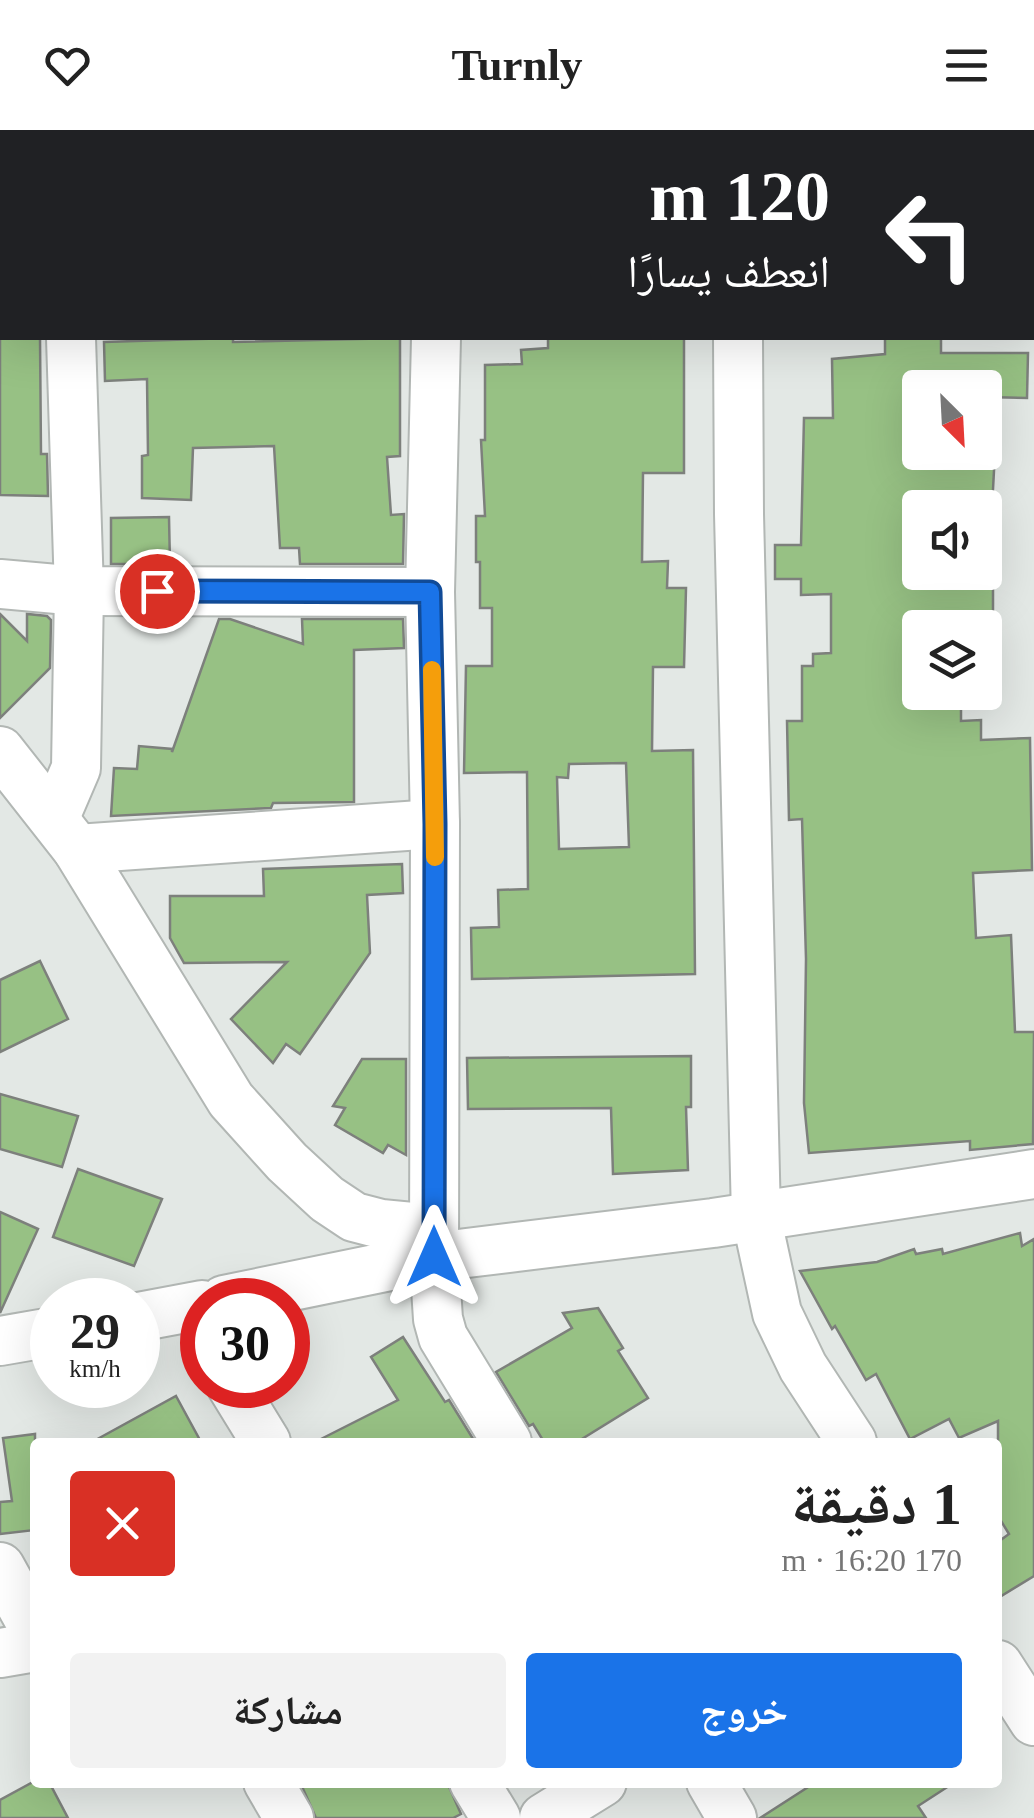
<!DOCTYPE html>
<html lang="ar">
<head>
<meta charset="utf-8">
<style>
  body { margin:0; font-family:"Times New Roman","Noto Naskh Arabic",serif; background:#f2f2f2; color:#222; direction:rtl; height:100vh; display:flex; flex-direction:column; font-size:38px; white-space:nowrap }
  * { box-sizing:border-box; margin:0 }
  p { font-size:32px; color:#767676 }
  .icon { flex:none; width:55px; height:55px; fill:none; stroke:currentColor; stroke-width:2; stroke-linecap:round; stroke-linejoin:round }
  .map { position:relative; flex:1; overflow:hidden; direction:ltr }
  .side { position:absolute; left:30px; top:1308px; width:972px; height:350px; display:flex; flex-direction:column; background:#fff; border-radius:10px; box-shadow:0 10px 40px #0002; direction:rtl }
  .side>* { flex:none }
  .top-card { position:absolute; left:0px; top:0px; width:1035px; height:210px; box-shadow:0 10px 40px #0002; direction:rtl; background:#202124; color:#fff; overflow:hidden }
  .needle { width:65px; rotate:156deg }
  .tools { position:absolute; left:902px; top:240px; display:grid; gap:20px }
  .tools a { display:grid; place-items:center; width:100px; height:100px; border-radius:10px; background:#fff; box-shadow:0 10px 40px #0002; font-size:50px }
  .speed { position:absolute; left:30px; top:1148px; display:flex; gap:20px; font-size:50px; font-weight:700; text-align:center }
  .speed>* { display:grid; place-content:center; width:130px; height:130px; border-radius:50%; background:#fff; box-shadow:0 10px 40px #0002; line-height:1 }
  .speed small { font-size:25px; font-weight:400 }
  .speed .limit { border:15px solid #d22; background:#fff; color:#111 }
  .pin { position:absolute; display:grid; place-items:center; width:85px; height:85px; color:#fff; margin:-42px; border:5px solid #fff; border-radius:50%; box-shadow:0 2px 10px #0007 }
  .me { position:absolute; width:110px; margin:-55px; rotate:0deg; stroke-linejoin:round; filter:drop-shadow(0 0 8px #0008) }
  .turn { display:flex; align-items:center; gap:35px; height:210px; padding:0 40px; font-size:45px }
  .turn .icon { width:130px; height:130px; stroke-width:2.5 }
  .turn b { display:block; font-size:70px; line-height:85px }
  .round { display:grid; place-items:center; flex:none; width:105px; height:105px; border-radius:10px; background:#f2f2f2 }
  .overview { display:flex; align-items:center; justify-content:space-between; height:170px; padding:0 40px }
  h1 { font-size:60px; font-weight:800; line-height:75px }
  .button { display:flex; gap:20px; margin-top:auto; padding:20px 40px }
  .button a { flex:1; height:115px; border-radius:10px; background:#1a73e8; color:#fff; font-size:40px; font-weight:800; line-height:115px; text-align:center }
  .button a+a { background:#f2f2f2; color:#222 }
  header { display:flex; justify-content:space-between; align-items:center; height:130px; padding:0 40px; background:#fff; font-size:45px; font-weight:800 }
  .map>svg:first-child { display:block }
  .building { fill:#97c184; stroke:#7d807c; stroke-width:2.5; fill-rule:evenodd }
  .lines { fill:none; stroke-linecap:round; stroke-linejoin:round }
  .minor-casing { stroke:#b2b7b4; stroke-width:52 }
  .minor { stroke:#fff; stroke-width:48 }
  .route-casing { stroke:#114b97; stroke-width:25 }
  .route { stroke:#1a73e8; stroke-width:18 }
  .slow { stroke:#f59e0b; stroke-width:18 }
</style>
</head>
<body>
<header><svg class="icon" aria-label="menu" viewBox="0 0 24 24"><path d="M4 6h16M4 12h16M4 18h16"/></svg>Turnly<svg class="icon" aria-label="heart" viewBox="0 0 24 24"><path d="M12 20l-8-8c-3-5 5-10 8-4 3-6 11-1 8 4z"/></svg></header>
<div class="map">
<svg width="1034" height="1688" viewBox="0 0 1034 1688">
  <rect width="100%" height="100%" fill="#e3e8e5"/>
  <g class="building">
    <path d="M 0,208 L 40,208 L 41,324 L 47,324 L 48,366 L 0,365 Z"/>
    <path d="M 233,208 L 233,212 L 400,208 L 400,326 L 387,327 L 391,385 L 404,384 L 403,434 L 300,434 L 299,418 L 280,418 L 274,316 L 193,318 L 191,370 L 142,368 L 142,326 L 148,325 L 147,249 L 105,251 L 104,212 Z"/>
    <path d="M 548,208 L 684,208 L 684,343 L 643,343 L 642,432 L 668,431 L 667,458 L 686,458 L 684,537 L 653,537 L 652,621 L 693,620 L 695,844 L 472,849 L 471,798 L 499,797 L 498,760 L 528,759 L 527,642 L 464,643 L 466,536 L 492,536 L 492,478 L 480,478 L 480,432 L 476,432 L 476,386 L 485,386 L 481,310 L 485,310 L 485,235 L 522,234 L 521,220 L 548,218 ZM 626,633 L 629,717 L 559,719 L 557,647 L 568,648 L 569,634 Z"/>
    <path d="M 885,208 L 941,208 L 941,223 L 1028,223 L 1027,268 L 985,267 L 985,258 L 920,258 L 920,322 L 995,322 L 992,378 L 920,378 L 920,445 L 993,445 L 993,484 L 976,484 L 976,498 L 920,498 L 920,562 L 961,562 L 961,591 L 981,590 L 981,610 L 1030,608 L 1032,740 L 973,743 L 976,808 L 1011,805 L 1015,902 L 1034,902 L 1033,1014 L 970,1020 L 970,1011 L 809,1023 L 804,973 L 806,829 L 802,689 L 789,690 L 787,591 L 802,591 L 802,536 L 813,536 L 813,524 L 831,523 L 831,464 L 801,465 L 801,449 L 775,449 L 775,415 L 801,415 L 804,288 L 833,288 L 832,229 L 885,224 Z"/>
    <path d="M 169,387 L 170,434 L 111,434 L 111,388 Z"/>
    <path d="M 0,484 L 27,511 L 27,484 L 47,486 L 51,490 L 50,538 L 0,588 Z"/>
    <path d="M 219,489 L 230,489 L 303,514 L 302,489 L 403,489 L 404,518 L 354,520 L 354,672 L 273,673 L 271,678 L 111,686 L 114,638 L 137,639 L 139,616 L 172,619 L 172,622 Z"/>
    <path d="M 402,734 L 403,763 L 367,765 L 370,823 L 300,924 L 286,914 L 273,933 L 231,889 L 287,832 L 184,833 L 170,808 L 170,766 L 264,766 L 263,739 Z"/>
    <path d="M 40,831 L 68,889 L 0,922 L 0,850 Z"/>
    <path d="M 691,926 L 691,977 L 686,977 L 688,1040 L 613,1044 L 611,978 L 468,979 L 467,928 Z"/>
    <path d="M 362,929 L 406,929 L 406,1025 L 388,1015 L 383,1023 L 335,995 L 345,978 L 333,976 Z"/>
    <path d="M 0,964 L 78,986 L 62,1037 L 0,1019 Z"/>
    <path d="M 78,1039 L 162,1069 L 134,1136 L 53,1107 Z"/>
    <path d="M 0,1082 L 38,1099 L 0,1183 Z"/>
    <path d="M 1020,1103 L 1022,1116 L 1034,1109 L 1034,1446 L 998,1468 L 998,1412 L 1009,1404 L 998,1386 L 998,1291 L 959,1308 L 949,1289 L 910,1309 L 876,1244 L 866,1250 L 835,1196 L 832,1199 L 800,1141 L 877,1132 L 914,1119 L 916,1124 L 942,1119 L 943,1124 Z"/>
    <path d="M 598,1178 L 623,1218 L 618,1221 L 648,1268 L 577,1312 L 544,1312 L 533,1294 L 529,1296 L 496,1242 L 572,1198 L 563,1183 Z"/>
    <path d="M 403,1207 L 445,1272 L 449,1270 L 475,1312 L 315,1312 L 398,1270 L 371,1227 Z"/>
    <path d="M 176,1266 L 201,1312 L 92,1312 Z"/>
    <path d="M 35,1304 L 35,1400 L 0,1404 L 0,1372 L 12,1371 L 3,1308 Z"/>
    <path d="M 33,1652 L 49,1652 L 68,1688 L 0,1688 L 0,1670 Z"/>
    <path d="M 300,1652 L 447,1652 L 461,1684 L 453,1688 L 316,1688 Z"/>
    <path d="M 816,1652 L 955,1652 L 918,1676 L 926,1688 L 760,1688 Z"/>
  </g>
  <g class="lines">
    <defs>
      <g id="minor">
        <path d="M 433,0 L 433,2"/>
        <path d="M 737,0 L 737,2"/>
        <path d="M 70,2 L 70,0"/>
        <path d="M 436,208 L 430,462 L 435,694 L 434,1127 L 438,1189 L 443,1207 L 507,1312"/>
        <path d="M 738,208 L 739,384 L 756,1086 L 777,1183 L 803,1237 L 852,1312"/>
        <path d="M 0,454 L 79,461 L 430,462"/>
        <path d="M 0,621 L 77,719 L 231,970 L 287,1032 L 327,1069 L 354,1087 L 381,1094 L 433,1099"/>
        <path d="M 55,687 L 76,638 L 79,461 L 71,208"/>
        <path d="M 77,719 L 435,694"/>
        <path d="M 224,1170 L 434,1127 L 713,1093 L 1034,1044"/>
        <path d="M 138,1187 L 202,1175"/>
        <path d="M 0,1211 L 52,1202"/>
        <path d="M 231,1255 L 266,1312"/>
        <path d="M 0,1437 L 35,1500"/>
        <path d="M 0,1523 L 35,1517"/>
        <path d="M 998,1535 L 1034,1591"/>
        <path d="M 268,1652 L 289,1688"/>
        <path d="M 474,1652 L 496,1688"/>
        <path d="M 711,1652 L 732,1688"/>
        <path d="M 544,1688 L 602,1652"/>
      </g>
    </defs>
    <use href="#minor" class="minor-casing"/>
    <use href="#minor" class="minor"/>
  </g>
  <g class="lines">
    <defs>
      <path id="route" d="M 157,461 L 430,462 L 435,694 L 434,1127"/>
    </defs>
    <use href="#route" class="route-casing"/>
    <use href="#route" class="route"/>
    <path class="slow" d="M 432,540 L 435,727"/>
  </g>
</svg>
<div class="tools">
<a><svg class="needle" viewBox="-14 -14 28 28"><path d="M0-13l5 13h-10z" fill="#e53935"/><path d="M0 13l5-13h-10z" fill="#767676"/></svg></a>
<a><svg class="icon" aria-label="sound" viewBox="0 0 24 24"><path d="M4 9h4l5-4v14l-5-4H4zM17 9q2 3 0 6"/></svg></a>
<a><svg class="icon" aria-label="layers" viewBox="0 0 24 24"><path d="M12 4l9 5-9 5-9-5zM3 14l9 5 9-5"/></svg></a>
</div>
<div class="speed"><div>29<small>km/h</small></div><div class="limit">30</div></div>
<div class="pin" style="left:157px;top:461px;background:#d93025"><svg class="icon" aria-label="arrive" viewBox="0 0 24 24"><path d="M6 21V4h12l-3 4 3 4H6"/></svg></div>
<svg class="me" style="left:434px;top:1127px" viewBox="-20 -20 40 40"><path d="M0-17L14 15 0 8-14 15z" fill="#1a73e8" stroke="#fff" stroke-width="4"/></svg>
<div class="top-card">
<div class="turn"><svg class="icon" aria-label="left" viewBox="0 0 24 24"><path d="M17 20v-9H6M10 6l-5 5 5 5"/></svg><div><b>120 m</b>انعطف يسارًا</div></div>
</div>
<section class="side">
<div class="overview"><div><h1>1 دقيقة</h1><p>170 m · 16:20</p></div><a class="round" style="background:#d93025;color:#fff"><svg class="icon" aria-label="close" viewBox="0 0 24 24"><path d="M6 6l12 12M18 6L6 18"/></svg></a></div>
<div class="button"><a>خروج</a><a>مشاركة</a></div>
</section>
</div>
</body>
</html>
